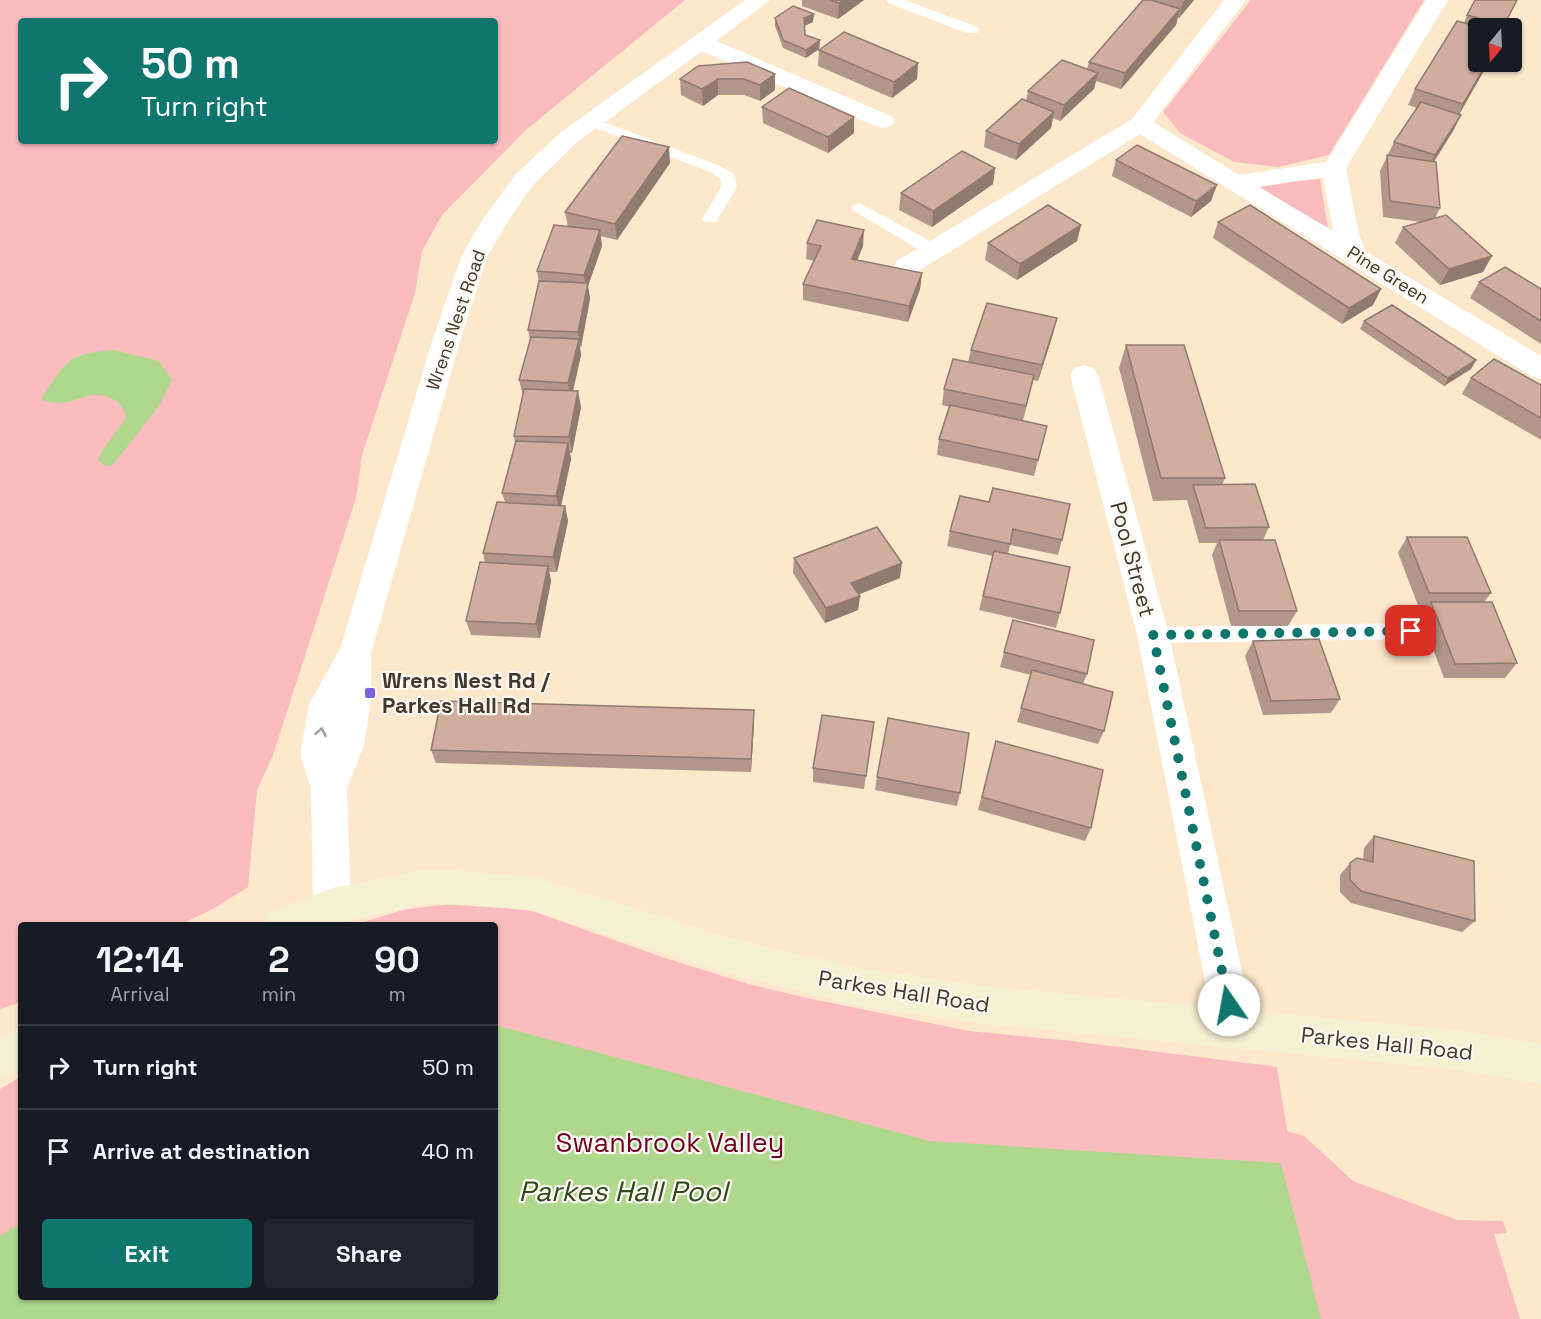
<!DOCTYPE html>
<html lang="en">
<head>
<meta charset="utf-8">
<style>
  body { margin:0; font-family:"Space Grotesk",sans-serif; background:#20242c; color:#f1f3f6; height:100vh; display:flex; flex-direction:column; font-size:22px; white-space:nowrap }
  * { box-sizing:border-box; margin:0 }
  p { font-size:20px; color:#9ea1a6 }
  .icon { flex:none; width:33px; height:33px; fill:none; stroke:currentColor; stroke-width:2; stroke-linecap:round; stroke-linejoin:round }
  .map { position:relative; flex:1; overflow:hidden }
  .panel { position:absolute; left:18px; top:922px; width:480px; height:378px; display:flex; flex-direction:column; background:#171b24; border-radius:6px; box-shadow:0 2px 4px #0004 }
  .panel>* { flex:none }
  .top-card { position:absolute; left:18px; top:18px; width:480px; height:126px; border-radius:6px; box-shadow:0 2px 4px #0004; background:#0f766e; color:#fff; overflow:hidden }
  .needle { width:39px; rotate:198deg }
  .controls { position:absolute; left:1468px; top:18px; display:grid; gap:12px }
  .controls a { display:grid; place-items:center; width:54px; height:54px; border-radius:6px; background:#171b24; box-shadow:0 2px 4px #0004; font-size:30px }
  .pin { position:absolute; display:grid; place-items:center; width:51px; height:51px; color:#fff; margin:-26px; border-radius:12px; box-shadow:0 3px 9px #0006 }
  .me { position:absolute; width:66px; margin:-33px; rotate:348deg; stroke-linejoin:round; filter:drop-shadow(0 0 4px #0008) }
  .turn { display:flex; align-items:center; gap:21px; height:126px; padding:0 24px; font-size:27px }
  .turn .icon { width:78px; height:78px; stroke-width:2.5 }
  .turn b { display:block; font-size:42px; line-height:51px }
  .eta { display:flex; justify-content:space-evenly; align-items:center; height:102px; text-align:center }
  .eta b { font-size:36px; font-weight:600; line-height:42px }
  .action { display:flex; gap:12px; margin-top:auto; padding:12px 24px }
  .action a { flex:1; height:69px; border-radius:6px; background:#0f766e; color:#fff; font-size:24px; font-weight:600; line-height:69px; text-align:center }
  .action a+a { background:#20242c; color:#f1f3f6 }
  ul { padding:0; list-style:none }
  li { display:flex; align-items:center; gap:18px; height:84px; padding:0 24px; border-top:2px solid #363941 }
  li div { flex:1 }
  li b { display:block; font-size:22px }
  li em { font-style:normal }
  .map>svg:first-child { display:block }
  .green { fill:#f9bbbe; fill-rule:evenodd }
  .water { fill:#afd88d }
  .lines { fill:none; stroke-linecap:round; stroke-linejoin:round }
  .lane { fill:#fff; fill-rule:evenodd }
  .street { fill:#fff; fill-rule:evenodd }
  .secondary { fill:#f5f1d3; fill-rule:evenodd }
  .wall { fill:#b29689 }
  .shaded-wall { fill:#917a6f }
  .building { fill:#cfae9f; stroke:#917a6f; stroke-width:1.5 }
  .oneway { stroke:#a09c96 }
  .route { stroke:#0f766e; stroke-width:10; stroke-dasharray:0 18 }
  .poi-dot { fill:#7962dd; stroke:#fdf8f3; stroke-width:2 }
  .labels { text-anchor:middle; stroke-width:4.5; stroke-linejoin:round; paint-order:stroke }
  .far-street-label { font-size:18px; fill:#42392e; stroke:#fdf8f3 }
  .street-label { font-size:22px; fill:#42392e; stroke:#fdf8f3 }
  .poi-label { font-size:22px; font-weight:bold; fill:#42392e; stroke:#fdf8f3; text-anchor:start }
  .near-park-label { font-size:27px; fill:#710121; stroke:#fdf8f3 }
  .near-water-label { font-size:28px; font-style:italic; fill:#2f4815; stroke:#fdf8f3 }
</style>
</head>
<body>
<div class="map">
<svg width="1541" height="1319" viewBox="0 0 1541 1319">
  <rect width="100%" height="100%" fill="#fee8cc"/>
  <g class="green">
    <path d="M 0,0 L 685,0 L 527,129 L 442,215 L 422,251 L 415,293 L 362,455 L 356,498 L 273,755 L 257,790 L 248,887 L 213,909 L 179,925 L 21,926 L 21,1002 L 0,1009 ZM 21,21 L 495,21 L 495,141 L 21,141 Z"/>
    <path d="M 1251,0 L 1424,0 L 1329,155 L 1278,167 L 1234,162 L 1180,133 L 1163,112 Z"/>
    <path d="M 1320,179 L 1329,234 L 1257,185 Z"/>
    <path d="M 461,903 L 532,911 L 665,958 L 748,984 L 807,998 L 969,1031 L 1071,1041 L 1277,1067 L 1287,1131 L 1304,1136 L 1353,1181 L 1457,1220 L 1503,1221 L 1507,1233 L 1494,1234 L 1520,1319 L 0,1319 L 0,1089 L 21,1077 L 21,1298 L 495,1298 L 495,926 L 353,925 L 407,909 Z"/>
  </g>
  <g class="water">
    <path d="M 114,350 L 159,361 L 172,380 L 159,406 L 112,466 L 103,465 L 98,460 L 102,451 L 126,418 C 124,404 111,394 96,395 C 84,395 72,403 59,403 C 53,403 47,401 41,400 C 66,361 66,354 114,350 Z"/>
    <path d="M 495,1025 L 930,1141 L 1281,1163 L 1321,1319 L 0,1319 L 0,1236 L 21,1223 L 21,1298 L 495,1298 Z"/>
  </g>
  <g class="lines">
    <g class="lane">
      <path d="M 886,0 L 905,0 L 977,27 L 979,30 L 977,33 L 967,33 L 888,3 Z"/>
      <path d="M 590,117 L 720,166 L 734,174 L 737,187 L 716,222 L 704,222 L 702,219 L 721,187 L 721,179 L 710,172 L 585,124 L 583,121 Z"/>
      <path d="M 860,203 L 939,246 L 941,250 L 939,254 L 927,254 L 854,211 L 852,208 L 854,205 Z"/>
      <path d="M 1411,623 L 1418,625 L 1421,631 L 1418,637 L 1411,639 L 1153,643 L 1146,641 L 1143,635 L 1146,629 L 1153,627 Z"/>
    </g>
    <g class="street">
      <path d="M 745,0 L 770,0 L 716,41 L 891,116 L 895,121 L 891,126 L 883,128 L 875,126 L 702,51 L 576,143 L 533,185 L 508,221 L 488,255 L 461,338 L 371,653 L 371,700 L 364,745 L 347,788 L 351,905 L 345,917 L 332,922 L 319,917 L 313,905 L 311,788 L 300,755 L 309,704 L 340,649 L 433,338 L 462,255 L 483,219 L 515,175 L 560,133 Z"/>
      <path d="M 1224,0 L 1246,0 L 1153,122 L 1239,175 L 1326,162 L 1426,0 L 1448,0 L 1346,168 L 1358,230 L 1365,251 L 1541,356 L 1541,379 L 1531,376 L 1140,134 L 915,273 L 906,275 L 897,273 L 893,267 L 897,261 L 1132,119 ZM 1323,177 L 1333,231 L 1259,187 Z"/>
      <path d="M 1084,365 L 1094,368 L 1098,375 L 1169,635 L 1254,1027 L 1248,1041 L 1234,1047 L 1220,1041 L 1214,1027 L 1137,635 L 1070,375 L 1074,368 Z"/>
    </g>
    <g class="secondary">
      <path d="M 428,869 L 531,876 L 730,938 L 858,968 L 984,986 L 1459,1030 L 1541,1044 L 1541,1084 L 1459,1070 L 984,1024 L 858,1006 L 730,974 L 531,910 L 428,903 L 326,926 L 263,926 L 269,913 L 332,888 Z"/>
      <path d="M 21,1028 L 21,1069 L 0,1078 L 0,1037 Z"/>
    </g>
  </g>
  <g class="wall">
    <path d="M 802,0 L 864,0 L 838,19 L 802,6 Z"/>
    <path d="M 1143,0 L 1194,0 L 1179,18 L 1177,18 L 1176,25 L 1121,89 L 1096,81 L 1094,89 L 1060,121 L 1053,118 L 1051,128 L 1016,160 L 984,147 L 986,131 L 1026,101 L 1028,91 L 1087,69 L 1089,62 Z"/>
    <path d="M 1517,0 L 1503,28 L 1479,28 L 1479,62 L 1489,62 L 1459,114 L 1461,115 L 1453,131 L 1434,162 L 1440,208 L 1435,218 L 1483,272 L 1440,285 L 1395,243 L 1403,227 L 1420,222 L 1383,217 L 1380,171 L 1394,142 L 1417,108 L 1408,105 L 1415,89 L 1464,23 L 1467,15 Z"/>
    <path d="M 775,18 L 813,22 L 804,26 L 805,35 L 820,40 L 819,49 L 806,58 L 783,48 L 775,26 Z"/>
    <path d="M 819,50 L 918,63 L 917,79 L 892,98 L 818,66 Z"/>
    <path d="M 775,74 L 775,90 L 760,101 L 744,95 L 718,95 L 703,106 L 681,95 L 680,79 Z"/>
    <path d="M 762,107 L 854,133 L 828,153 L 763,123 Z"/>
    <path d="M 1116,160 L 1211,201 L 1191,217 L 1112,176 Z"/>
    <path d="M 670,163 L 617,240 L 600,236 L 602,246 L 588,286 L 590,299 L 580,348 L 581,355 L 573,391 L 581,407 L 572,453 L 570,453 L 571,459 L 561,506 L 565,506 L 568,521 L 557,572 L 549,572 L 551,581 L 540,638 L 471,635 L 466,621 L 485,563 L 483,553 L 505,502 L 502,493 L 515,443 L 514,436 L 523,396 L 519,380 L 530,340 L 528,330 L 539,283 L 537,271 L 568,227 L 565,212 Z"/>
    <path d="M 995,168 L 993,184 L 932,227 L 899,210 L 901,193 Z"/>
    <path d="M 1218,222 L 1381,289 L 1373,305 L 1342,324 L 1213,238 Z"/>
    <path d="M 1081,225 L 1077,241 L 1017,280 L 985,260 L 988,243 Z"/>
    <path d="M 807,243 L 863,246 L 857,260 L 922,273 L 920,289 L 908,322 L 803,300 L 803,284 L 814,261 L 806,259 Z"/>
    <path d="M 1479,282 L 1541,289 L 1541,344 L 1470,298 Z"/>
    <path d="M 1364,321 L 1476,360 L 1471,369 L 1444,386 L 1360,329 Z"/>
    <path d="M 1053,334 L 1038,381 L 1033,380 L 1023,421 L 1047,426 L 1034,476 L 937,455 L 939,439 L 950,407 L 942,405 L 944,389 L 968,362 L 971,350 Z"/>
    <path d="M 1126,345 L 1225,478 L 1222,485 L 1269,527 L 1263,540 L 1297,611 L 1288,626 L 1231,626 L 1212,555 L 1217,543 L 1199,543 L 1187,500 L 1153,501 L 1119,368 Z"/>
    <path d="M 1471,378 L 1541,385 L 1541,440 L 1462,394 Z"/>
    <path d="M 960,496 L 1062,540 L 1058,555 L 1010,545 L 1008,554 L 1060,613 L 1056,628 L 979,610 L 993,556 L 947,546 L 950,531 Z"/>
    <path d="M 1407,537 L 1491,593 L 1484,602 L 1517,663 L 1505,678 L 1444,678 L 1421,617 L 1427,608 L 1419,608 L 1398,553 Z"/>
    <path d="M 794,558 L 900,578 L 859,594 L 860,596 L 858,610 L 825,623 L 793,573 Z"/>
    <path d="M 1013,620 L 1087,674 L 1083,684 L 1104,731 L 1098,744 L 1017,722 L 1031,675 L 1000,667 Z"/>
    <path d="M 1253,641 L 1340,699 L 1331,713 L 1263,715 L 1245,656 Z"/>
    <path d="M 874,722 L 864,789 L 813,782 L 813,768 Z"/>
    <path d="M 754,724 L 751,772 L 436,763 L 431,750 Z"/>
    <path d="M 996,741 L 1091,828 L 1085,841 L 978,810 Z"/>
    <path d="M 877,777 L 960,793 L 957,806 L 875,790 Z"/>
    <path d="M 1374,836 L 1475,921 L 1462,932 L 1351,903 L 1340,892 L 1340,875 L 1350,863 L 1363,860 L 1364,848 Z"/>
  </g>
  <g class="shaded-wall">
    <path d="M 844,0 L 864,0 L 838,19 L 839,3 Z"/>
    <path d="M 1185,0 L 1194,0 L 1179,18 L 1183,2 Z"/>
    <path d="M 1180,9 L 1176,25 L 1121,89 L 1125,73 Z"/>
    <path d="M 814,14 L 813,22 L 804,26 L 804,18 Z"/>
    <path d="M 820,40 L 819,49 L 806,58 L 806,50 Z"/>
    <path d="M 1487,62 L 1489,62 L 1456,120 L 1463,104 Z"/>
    <path d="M 918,63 L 917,79 L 892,98 L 894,82 Z"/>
    <path d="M 1098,73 L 1094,89 L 1060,121 L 1064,105 Z"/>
    <path d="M 775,74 L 775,90 L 760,101 L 760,85 Z"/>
    <path d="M 718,79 L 718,95 L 703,106 L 702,89 Z"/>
    <path d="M 1054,112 L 1051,128 L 1016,160 L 1019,144 Z"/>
    <path d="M 1461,115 L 1453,131 L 1427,172 L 1435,155 Z"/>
    <path d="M 854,117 L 854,133 L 828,153 L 828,137 Z"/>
    <path d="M 669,147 L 670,163 L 617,240 L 615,224 Z"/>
    <path d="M 995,168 L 993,184 L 932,227 L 933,211 Z"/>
    <path d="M 1217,185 L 1211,201 L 1191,217 L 1196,201 Z"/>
    <path d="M 1081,225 L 1077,241 L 1017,280 L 1020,264 Z"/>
    <path d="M 600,230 L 602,246 L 588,286 L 590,299 L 581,348 L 578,332 L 586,290 L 584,275 Z"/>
    <path d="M 864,230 L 863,246 L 851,275 L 852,259 Z"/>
    <path d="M 1492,256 L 1483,272 L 1440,285 L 1449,269 Z"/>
    <path d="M 922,273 L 920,289 L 908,322 L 909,306 Z"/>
    <path d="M 1381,289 L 1373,305 L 1342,324 L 1349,308 Z"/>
    <path d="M 1057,318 L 1053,334 L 1038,381 L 1042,365 Z"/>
    <path d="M 579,339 L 581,355 L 571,399 L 568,383 Z"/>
    <path d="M 1476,360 L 1471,369 L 1444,386 L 1448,378 Z"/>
    <path d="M 578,391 L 581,407 L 572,453 L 569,437 Z"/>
    <path d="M 568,443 L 571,459 L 560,511 L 556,496 Z"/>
    <path d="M 565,506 L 568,521 L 557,572 L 553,557 Z"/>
    <path d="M 902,563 L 900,578 L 850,598 L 851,583 Z"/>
    <path d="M 548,566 L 551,581 L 540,638 L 536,624 Z"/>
    <path d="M 860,596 L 858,610 L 825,623 L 826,608 Z"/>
    <path d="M 754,710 L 754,724 L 751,772 L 751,759 Z"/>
  </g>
  <g class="building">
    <path d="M 830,0 L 844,0 L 839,3 Z"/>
    <path d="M 1143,0 L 1151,0 L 1180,9 L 1125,73 L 1089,62 Z"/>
    <path d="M 1475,0 L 1517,0 L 1504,25 L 1467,15 Z"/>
    <path d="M 793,6 L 814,14 L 804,18 L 805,35 L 820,40 L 806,50 L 783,40 L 775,18 Z"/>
    <path d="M 1457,21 L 1483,28 L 1479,28 L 1479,62 L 1487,62 L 1463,104 L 1415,89 Z"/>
    <path d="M 844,32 L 918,63 L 894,82 L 819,50 Z"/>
    <path d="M 1062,60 L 1098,73 L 1064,105 L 1028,91 Z"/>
    <path d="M 747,62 L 775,74 L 760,85 L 744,79 L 718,79 L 702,89 L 680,79 L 698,66 Z"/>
    <path d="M 789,88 L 854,117 L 828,137 L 762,107 Z"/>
    <path d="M 1022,99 L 1054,112 L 1019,144 L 986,131 Z"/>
    <path d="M 1421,102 L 1461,115 L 1435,155 L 1394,142 Z"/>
    <path d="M 622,136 L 669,147 L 615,224 L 565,212 Z"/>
    <path d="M 1137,145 L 1217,185 L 1196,201 L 1116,160 Z"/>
    <path d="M 962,151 L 995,168 L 933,211 L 901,193 Z"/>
    <path d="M 1387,155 L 1436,162 L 1440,208 L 1390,201 Z"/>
    <path d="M 1048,205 L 1081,225 L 1020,264 L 988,243 Z"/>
    <path d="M 1250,205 L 1381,289 L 1349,308 L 1218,222 Z"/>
    <path d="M 1446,215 L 1492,256 L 1449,269 L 1403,227 Z"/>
    <path d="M 817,220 L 864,230 L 852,259 L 922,273 L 909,306 L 803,284 L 821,246 L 807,243 Z"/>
    <path d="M 554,225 L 600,230 L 584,275 L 537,271 Z"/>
    <path d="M 1505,267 L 1541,289 L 1541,321 L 1479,282 Z"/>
    <path d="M 539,281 L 588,283 L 578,332 L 528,330 Z"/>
    <path d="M 987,303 L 1057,318 L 1042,365 L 971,350 Z"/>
    <path d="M 1392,305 L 1476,360 L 1448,378 L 1364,321 Z"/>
    <path d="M 531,337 L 579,339 L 568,383 L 519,380 Z"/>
    <path d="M 1126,345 L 1184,345 L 1225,478 L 1161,478 Z"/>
    <path d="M 953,359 L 1034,375 L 1026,406 L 944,389 Z"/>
    <path d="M 1494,359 L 1541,385 L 1541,418 L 1471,378 Z"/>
    <path d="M 524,389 L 578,391 L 569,437 L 514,436 Z"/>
    <path d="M 950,405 L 1047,426 L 1038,460 L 939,439 Z"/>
    <path d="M 516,441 L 568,443 L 556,496 L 502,493 Z"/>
    <path d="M 1255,484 L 1269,527 L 1206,528 L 1193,485 Z"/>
    <path d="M 993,488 L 1070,504 L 1062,540 L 1013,529 L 1010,544 L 950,531 L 960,496 L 989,502 Z"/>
    <path d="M 497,502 L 565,506 L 553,557 L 483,553 Z"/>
    <path d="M 877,527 L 902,563 L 851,583 L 860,596 L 826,608 L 794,558 Z"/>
    <path d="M 1407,537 L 1467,537 L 1491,593 L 1429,593 Z"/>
    <path d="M 1219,540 L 1275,540 L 1297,611 L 1239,611 Z"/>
    <path d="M 994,551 L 1070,567 L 1060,613 L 983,596 Z"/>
    <path d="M 480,562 L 548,566 L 536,624 L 466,621 Z"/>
    <path d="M 1431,602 L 1492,602 L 1517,663 L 1455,664 Z"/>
    <path d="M 1013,620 L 1094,640 L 1087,674 L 1004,652 Z"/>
    <path d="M 1319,639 L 1340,699 L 1271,701 L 1253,641 Z"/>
    <path d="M 1032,670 L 1113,692 L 1104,731 L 1021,708 Z"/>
    <path d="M 441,701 L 754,710 L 751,759 L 431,750 Z"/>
    <path d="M 822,715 L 874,722 L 866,776 L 813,768 Z"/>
    <path d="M 888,718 L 969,733 L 960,793 L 877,777 Z"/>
    <path d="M 996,741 L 1103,770 L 1091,828 L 982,797 Z"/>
    <path d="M 1374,836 L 1474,861 L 1475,921 L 1361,891 L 1350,880 L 1350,863 L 1357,858 L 1373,862 Z"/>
  </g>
  <defs><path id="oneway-chevron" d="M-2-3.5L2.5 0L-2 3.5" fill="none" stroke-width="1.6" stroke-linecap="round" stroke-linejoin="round" transform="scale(1.5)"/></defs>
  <use class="oneway" href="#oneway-chevron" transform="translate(321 732) rotate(-80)"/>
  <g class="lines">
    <path class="route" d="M 1229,1005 L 1153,635 L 1411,631"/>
  </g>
  <rect class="poi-dot" x="364" y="687" width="12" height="12" rx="3"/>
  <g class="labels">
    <g class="far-street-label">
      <text transform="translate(1388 275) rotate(32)" y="6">Pine Green</text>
      <text transform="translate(456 320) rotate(-71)" y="6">Wrens Nest Road</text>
    </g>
    <g class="street-label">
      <text transform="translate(1133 559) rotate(75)" y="8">Pool Street</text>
      <text transform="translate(904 991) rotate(9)" y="8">Parkes Hall Road</text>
      <text transform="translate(1387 1043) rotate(6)" y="8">Parkes Hall Road</text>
    </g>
    <g class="poi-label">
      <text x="382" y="688">Wrens Nest Rd /<tspan x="382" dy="25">Parkes Hall Rd</tspan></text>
    </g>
    <g class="near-park-label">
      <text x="670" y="1152">Swanbrook Valley</text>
    </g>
    <g class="near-water-label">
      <text x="623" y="1201">Parkes Hall Pool</text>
    </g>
  </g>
</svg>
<div class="controls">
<a><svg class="needle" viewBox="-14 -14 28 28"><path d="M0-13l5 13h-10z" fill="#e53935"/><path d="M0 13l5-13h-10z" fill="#9ea1a6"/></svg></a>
</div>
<div class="pin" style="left:1411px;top:631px;background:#d93025"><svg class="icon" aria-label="arrive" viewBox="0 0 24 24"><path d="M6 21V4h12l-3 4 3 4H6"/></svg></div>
<svg class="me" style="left:1229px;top:1005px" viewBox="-20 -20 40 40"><circle r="19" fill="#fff"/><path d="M0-13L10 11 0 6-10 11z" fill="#0f766e"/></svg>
<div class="top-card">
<div class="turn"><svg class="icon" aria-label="right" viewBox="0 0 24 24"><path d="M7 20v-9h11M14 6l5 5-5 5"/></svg><div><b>50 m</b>Turn right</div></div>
</div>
<section class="panel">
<div class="eta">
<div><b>12:14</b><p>Arrival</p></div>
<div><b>2</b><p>min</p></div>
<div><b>90</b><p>m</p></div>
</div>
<ul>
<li><svg class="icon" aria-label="right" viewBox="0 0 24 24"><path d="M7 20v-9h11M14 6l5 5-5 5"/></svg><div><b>Turn right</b></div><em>50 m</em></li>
<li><svg class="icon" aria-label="arrive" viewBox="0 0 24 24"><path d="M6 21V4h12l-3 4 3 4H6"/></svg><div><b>Arrive at destination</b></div><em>40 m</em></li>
</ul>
<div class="action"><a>Exit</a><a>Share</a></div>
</section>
</div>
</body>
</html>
